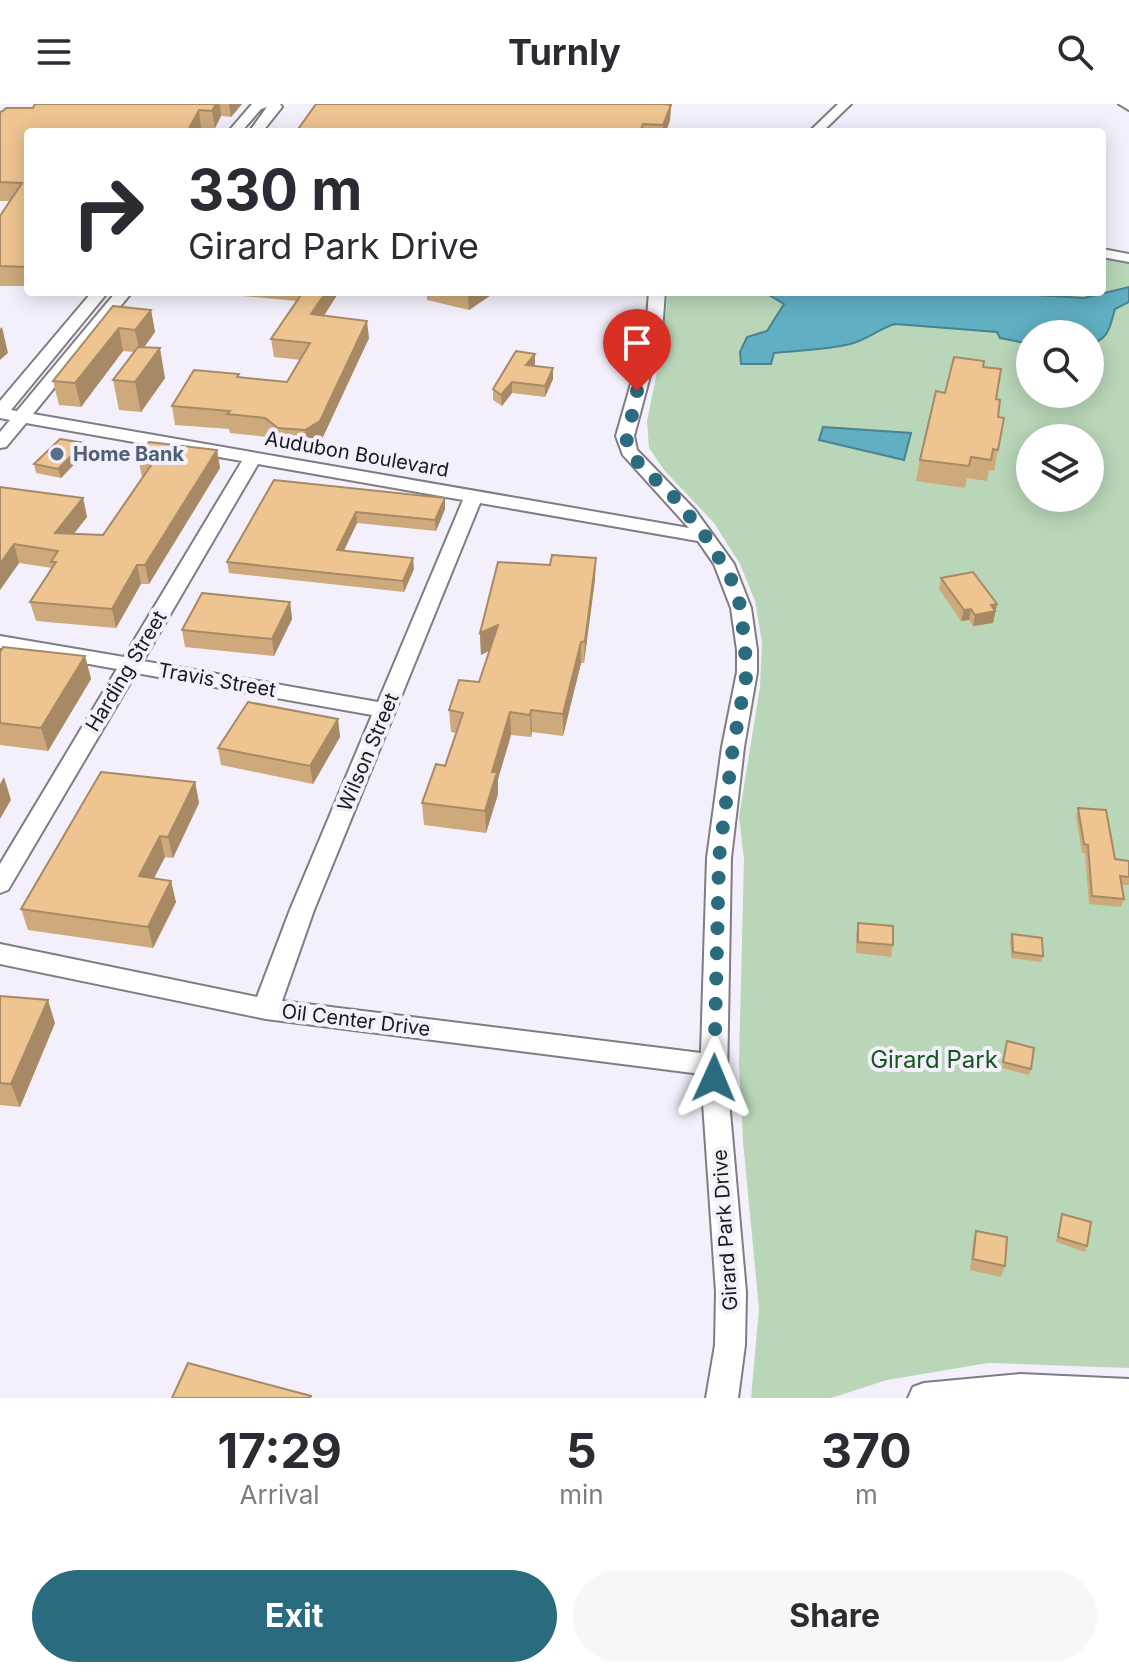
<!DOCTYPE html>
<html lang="en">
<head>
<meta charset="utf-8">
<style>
  body { margin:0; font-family:Inter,sans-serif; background:#f7f7f7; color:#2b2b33; height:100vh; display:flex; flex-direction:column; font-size:30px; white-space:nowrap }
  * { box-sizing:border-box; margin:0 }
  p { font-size:26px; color:#7c7c81 }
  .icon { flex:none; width:44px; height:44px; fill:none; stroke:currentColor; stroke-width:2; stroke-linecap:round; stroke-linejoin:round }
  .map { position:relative; height:1294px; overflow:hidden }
  .panel { display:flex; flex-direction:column; background:#fff; flex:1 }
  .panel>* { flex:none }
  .top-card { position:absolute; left:24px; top:24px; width:1082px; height:168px; border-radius:8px; box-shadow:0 4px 20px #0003; background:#fff; color:#2b2b33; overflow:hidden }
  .buttons { position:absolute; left:1016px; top:216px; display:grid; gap:16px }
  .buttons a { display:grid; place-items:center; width:88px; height:88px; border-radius:50%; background:#fff; box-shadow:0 4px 20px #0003; font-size:40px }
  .pin { position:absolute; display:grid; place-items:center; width:68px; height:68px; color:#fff; margin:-82px -34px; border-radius:50% 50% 50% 0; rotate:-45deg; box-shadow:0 0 8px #0007 }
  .pin .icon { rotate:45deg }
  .me { position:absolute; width:88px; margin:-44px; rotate:1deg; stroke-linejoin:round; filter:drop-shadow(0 0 6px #0008) }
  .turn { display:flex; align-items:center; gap:28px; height:168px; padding:0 32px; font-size:36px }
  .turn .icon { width:104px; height:104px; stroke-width:2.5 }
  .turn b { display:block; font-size:56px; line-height:68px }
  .eta { display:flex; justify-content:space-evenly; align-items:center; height:136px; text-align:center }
  .eta b { font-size:48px; font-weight:700; line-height:56px }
  .primary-button { display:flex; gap:16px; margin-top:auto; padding:16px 32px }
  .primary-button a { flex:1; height:92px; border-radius:48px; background:#2b6b80; color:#fff; font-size:32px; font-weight:700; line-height:92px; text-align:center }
  .primary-button a+a { background:#f7f7f7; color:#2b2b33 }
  header { display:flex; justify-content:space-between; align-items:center; height:104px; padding:0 32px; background:#fff; font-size:36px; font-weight:700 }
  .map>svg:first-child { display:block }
  .green { fill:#b9d7b8; fill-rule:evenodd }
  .water { fill:#60afc3; stroke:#4b8291; stroke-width:2 }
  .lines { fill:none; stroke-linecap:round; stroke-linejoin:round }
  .minor-casing { stroke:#807c85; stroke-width:4 }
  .minor { fill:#fff; fill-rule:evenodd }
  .wall { fill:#cda97c }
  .shaded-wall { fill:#a78965 }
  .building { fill:#eec490; stroke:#a78965; stroke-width:2 }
  .route { stroke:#2b6b80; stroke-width:14; stroke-dasharray:0 25.2 }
  .service-dot { fill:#5c6f8a; stroke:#f4f0fb; stroke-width:3 }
  .labels { text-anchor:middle; stroke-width:8; stroke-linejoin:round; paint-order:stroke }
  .service-label { font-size:20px; font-weight:bold; fill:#4e5e75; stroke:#f4f0fb; text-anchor:start }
  .street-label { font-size:20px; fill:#1a181c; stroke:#f4f0fb }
  .near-park-label { font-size:24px; fill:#15571b; stroke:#f4f0fb }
</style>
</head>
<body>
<header><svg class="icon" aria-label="menu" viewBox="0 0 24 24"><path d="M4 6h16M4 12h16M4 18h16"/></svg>Turnly<svg class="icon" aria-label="search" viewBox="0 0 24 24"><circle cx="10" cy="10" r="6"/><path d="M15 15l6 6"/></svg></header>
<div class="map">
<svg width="1129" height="1294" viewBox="0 0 1129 1294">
  <rect width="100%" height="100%" fill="#f4f0fb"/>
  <path class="green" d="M 1102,152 L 1129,158 L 1129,1264 L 988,1259 L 887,1276 L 831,1294 L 751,1294 L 759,1205 L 743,1037 L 739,959 L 744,755 L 739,713 L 760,583 L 762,538 L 755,497 L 740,460 L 714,419 L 664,366 L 649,344 L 647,317 L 663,238 L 668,188 L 1102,188 ZM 1030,230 L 1090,230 L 1090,290 L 1030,290 ZM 1030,334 L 1090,334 L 1090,394 L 1030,394 Z"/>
  <g class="water">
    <path d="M 1129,183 L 1129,198 L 1115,205 C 1110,221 1110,235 1090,240 L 1090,230 L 1030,230 L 1030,240 L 1000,234 L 997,228 L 895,220 C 880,224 867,236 850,240 C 826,246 799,246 774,249 L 771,260 L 741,260 L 740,248 L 747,233 L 767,227 L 784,200 L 764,188 L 1002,189 L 1084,194 Z"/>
    <path d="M 823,323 L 911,329 L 904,356 L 819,336 Z"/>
  </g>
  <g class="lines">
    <defs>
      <g id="minor">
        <path d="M 252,0 L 280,0 L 282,3 L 262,28 L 249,28 L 267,3 L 261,5 L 241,28 L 228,28 Z"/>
        <path d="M 838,0 L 851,0 L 822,28 L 809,28 Z"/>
        <path d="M 1119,0 L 1129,0 L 1129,6 Z"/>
        <path d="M 1102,145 L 1129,150 L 1129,158 L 1102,153 Z"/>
        <path d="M 92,188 L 108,188 L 11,306 L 17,307 L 116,188 L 132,188 L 33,310 L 689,424 L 623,351 L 616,332 L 646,227 L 649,188 L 665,188 L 662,227 L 634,332 L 637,346 L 695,406 L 734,460 L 751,504 L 757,546 L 757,568 L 744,643 L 731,754 L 727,974 L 746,1188 L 745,1241 L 738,1294 L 706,1294 L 715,1241 L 716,1188 L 701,970 L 266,915 L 0,860 L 0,840 L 257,893 L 290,806 L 372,611 L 136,569 L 8,786 L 0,789 L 0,760 L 117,565 L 0,544 L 0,532 L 124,553 L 242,357 L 26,319 L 6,343 L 0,344 L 0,328 L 10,316 L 0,314 L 0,297 ZM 258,360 L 463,396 L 378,598 L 143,557 ZM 480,399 L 698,437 L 714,460 L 731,504 L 737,546 L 737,568 L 722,643 L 707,754 L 701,949 L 282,897 L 314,806 Z"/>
        <path d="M 1020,1270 L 1129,1275 L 1129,1294 L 908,1294 L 913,1283 L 924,1279 Z"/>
      </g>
    </defs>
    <use href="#minor" class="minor-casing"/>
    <use href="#minor" class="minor"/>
  </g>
  <g class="wall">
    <path d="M 35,0 L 242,0 L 231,13 L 221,12 L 215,24 L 28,28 L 28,182 L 0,182 L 0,112 L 10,97 L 0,97 L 0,8 L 33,4 Z"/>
    <path d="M 671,1 L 670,16 L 666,28 L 296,28 Z"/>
    <path d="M 198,188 L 339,188 L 324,212 L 369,234 L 322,335 L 307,345 L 280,343 L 267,333 L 230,329 L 229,325 L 175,321 L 172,302 L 240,273 L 287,278 L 301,256 L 274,253 L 271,235 L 297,197 Z"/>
    <path d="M 427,188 L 494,188 L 494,189 L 469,206 L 427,196 Z"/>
    <path d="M 113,202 L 151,206 L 155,228 L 144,243 L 165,274 L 141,308 L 119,306 L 113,276 L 134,248 L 123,247 L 81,303 L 59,301 L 53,277 Z"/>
    <path d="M 535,260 L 533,262 L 553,264 L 553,275 L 545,293 L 512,289 L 502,302 L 493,296 L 493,285 Z"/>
    <path d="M 983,263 L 996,295 L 998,346 L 994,367 L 989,366 L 987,377 L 967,374 L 965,384 L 916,377 L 920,356 L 945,289 Z"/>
    <path d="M 84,339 L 86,348 L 61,374 L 36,369 L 34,360 Z"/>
    <path d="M 217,346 L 220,364 L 149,480 L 141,480 L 116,524 L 36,517 L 30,498 L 52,464 L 19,459 L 0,486 L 0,383 L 83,394 L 87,413 L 74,430 L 103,431 L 142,373 L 138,354 Z"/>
    <path d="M 274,376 L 445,394 L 445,405 L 436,427 L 357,419 L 344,446 L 414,465 L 404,488 L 229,469 L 227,458 Z"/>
    <path d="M 941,474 L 997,500 L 993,519 L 973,522 L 969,516 L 961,517 L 939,485 Z"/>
    <path d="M 595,475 L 584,559 L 581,559 L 563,632 L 532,628 L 531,633 L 511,631 L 498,675 L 498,690 L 486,729 L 424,721 L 422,699 L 445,662 L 456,629 L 451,628 L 449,606 L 479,578 L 489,547 L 481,551 L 480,529 Z"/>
    <path d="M 290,498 L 292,515 L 274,552 L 185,543 L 182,526 Z"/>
    <path d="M 0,548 L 85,552 L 91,575 L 48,647 L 0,641 Z"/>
    <path d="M 338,615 L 340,633 L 313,680 L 221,661 L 218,644 Z"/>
    <path d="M 195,678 L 199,699 L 173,754 L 165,753 L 154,774 L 176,798 L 153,844 L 28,826 L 21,805 Z"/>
    <path d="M 1078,704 L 1115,755 L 1129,757 L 1129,781 L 1122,781 L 1124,795 L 1121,803 L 1089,800 L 1085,749 L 1082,749 L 1076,712 Z"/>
    <path d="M 858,819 L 893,841 L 891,853 L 856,849 L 856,831 Z"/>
    <path d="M 1012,830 L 1043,852 L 1041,858 L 1011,854 L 1010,836 Z"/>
    <path d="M 0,892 L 55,919 L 20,1003 L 0,1001 Z"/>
    <path d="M 1007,937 L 1031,965 L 1029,971 L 1002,964 Z"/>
    <path d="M 1062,1110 L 1087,1142 L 1085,1148 L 1056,1138 Z"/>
    <path d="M 976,1127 L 1005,1162 L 1001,1173 L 970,1166 L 973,1138 Z"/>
  </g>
  <g class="shaded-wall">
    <path d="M 216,0 L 220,0 L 221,12 L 215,24 L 212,7 Z"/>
    <path d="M 229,0 L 242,0 L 231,13 Z"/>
    <path d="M 671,1 L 670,16 L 666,28 L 663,28 L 663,21 Z"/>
    <path d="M 199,6 L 201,24 L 199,28 L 187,28 Z"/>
    <path d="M 326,188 L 339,188 L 313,228 L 311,210 Z"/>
    <path d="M 472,188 L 494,188 L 494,189 L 469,206 L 468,191 Z"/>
    <path d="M 151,206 L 155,228 L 140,249 L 135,226 Z"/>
    <path d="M 367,217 L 369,234 L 322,335 L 307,345 L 305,326 Z"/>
    <path d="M 2,223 L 8,249 L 0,256 L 0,225 Z"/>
    <path d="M 119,224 L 123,247 L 81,303 L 75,279 Z"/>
    <path d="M 160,244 L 165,274 L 141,308 L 135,278 Z"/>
    <path d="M 535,250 L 535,260 L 526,271 L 526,261 Z"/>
    <path d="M 553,264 L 553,275 L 545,293 L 545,282 Z"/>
    <path d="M 512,278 L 512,289 L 502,302 L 501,291 Z"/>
    <path d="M 84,339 L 86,348 L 61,374 L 58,365 Z"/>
    <path d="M 217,346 L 220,364 L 149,480 L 145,461 Z"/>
    <path d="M 83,394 L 87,413 L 59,447 L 55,429 Z"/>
    <path d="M 445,394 L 445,405 L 436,427 L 435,416 Z"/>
    <path d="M 356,408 L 357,419 L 339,457 L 337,446 Z"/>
    <path d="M 14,440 L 19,459 L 0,486 L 0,460 Z"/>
    <path d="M 413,454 L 414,465 L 404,488 L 403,477 Z"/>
    <path d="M 596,454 L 595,475 L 584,559 L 585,537 Z"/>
    <path d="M 137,461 L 141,480 L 116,524 L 112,505 Z"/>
    <path d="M 290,498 L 292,515 L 274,552 L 272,535 Z"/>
    <path d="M 997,500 L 993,519 L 973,522 L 975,511 L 991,501 Z"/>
    <path d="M 971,505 L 969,516 L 961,517 L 964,506 Z"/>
    <path d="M 498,521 L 498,542 L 481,551 L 480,529 Z"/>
    <path d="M 581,538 L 581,559 L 563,632 L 563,610 Z"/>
    <path d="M 85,552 L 91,575 L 48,647 L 41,624 Z"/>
    <path d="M 531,606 L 532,628 L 531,633 L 530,611 Z"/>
    <path d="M 510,608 L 511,631 L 498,675 L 498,690 L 486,729 L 485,707 L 492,668 Z"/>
    <path d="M 338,615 L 340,633 L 313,680 L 310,662 Z"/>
    <path d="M 4,673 L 11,696 L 0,715 L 0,680 Z"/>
    <path d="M 195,678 L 199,699 L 173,754 L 168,733 Z"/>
    <path d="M 160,732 L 165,753 L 144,793 L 139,772 Z"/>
    <path d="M 171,777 L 176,798 L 153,844 L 148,823 Z"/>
    <path d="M 48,896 L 55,919 L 20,1003 L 11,980 Z"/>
  </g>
  <g class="building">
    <path d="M 35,0 L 216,0 L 212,7 L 199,6 L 187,28 L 28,28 L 28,163 L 0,162 L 0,112 L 22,79 L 0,78 L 0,8 L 3,7 L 6,4 L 33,4 Z"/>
    <path d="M 316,0 L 664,0 L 671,1 L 663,21 L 643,20 L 640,28 L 296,28 Z"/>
    <path d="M 303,188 L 326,188 L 311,210 L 367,217 L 320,317 L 305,326 L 278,324 L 265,314 L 227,310 L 230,307 L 172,302 L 194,266 L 239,270 L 237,273 L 287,278 L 310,239 L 271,235 Z"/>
    <path d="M 455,188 L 472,188 L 468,191 Z"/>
    <path d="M 113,202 L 151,206 L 135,226 L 119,224 L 75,279 L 53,277 Z"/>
    <path d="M 138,243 L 160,244 L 135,278 L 113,276 Z"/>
    <path d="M 516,247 L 535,250 L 526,261 L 553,264 L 545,282 L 512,278 L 501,291 L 493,285 Z"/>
    <path d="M 954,253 L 984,257 L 983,263 L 1001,265 L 996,295 L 1000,296 L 998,313 L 1004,314 L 998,346 L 993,345 L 991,356 L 971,353 L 969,362 L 920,356 L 936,287 L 945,289 Z"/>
    <path d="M 60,335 L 84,339 L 58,365 L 34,360 Z"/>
    <path d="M 149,338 L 217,346 L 145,461 L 137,461 L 112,505 L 30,498 L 56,458 L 51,458 L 58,447 L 14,440 L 0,460 L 0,383 L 83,394 L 55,429 L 103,431 L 154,357 L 138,354 Z"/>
    <path d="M 274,376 L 445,394 L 435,416 L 356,408 L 337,446 L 413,454 L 403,477 L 227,458 Z"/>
    <path d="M 552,451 L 596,454 L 585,537 L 581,538 L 563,610 L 531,606 L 530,611 L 510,608 L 492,668 L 497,668 L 485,707 L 422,699 L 436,660 L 445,662 L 463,609 L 449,606 L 459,576 L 479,578 L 498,521 L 480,529 L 498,458 L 550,461 Z"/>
    <path d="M 973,468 L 997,500 L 991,501 L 995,507 L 975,511 L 971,505 L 964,506 L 941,474 Z"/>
    <path d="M 202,489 L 290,498 L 272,535 L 182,526 Z"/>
    <path d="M 3,543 L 85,552 L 41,624 L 0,619 L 0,548 Z"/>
    <path d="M 248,598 L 338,615 L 310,662 L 218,644 Z"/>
    <path d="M 101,668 L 195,678 L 168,733 L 160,732 L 139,772 L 171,777 L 148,823 L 21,805 Z"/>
    <path d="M 1078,704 L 1106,706 L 1115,755 L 1129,757 L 1129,773 L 1120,772 L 1124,795 L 1092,792 L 1088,741 L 1084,740 Z"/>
    <path d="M 858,819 L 893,822 L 893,841 L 858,838 Z"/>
    <path d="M 1012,830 L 1042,834 L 1043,852 L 1013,848 Z"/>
    <path d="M 0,892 L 48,896 L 11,980 L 0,979 Z"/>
    <path d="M 1007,937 L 1034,944 L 1031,965 L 1003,958 Z"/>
    <path d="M 1062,1110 L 1091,1118 L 1087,1142 L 1058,1133 Z"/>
    <path d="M 976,1127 L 1007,1133 L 1005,1162 L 973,1155 Z"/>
    <path d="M 188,1259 L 311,1292 L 310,1294 L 172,1294 Z"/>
  </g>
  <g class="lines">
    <path class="route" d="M 637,287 L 626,340 L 639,360 L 676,395 L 706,433 L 730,472 L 741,504 L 747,568 L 733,643 L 719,754 L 714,974"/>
  </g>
  <circle class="service-dot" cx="57" cy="350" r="8"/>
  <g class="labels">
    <g class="service-label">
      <text x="73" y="357">Home Bank</text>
    </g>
    <g class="street-label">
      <text transform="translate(357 350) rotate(10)" y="7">Audubon Boulevard</text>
      <text transform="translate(126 567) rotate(-59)" y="7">Harding Street</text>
      <text transform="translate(217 576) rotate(10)" y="7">Travis Street</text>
      <text transform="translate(368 648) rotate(-67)" y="7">Wilson Street</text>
      <text transform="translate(356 916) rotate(7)" y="7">Oil Center Drive</text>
      <text transform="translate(725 1126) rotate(-94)" y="7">Girard Park Drive</text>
    </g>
    <g class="near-park-label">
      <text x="934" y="964">Girard Park</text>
    </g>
  </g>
</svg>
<div class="buttons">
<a><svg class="icon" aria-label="search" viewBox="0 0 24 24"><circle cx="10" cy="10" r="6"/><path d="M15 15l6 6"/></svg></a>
<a><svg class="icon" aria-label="layers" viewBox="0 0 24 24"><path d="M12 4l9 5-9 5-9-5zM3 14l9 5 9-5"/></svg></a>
</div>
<div class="pin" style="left:637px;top:287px;background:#d93025"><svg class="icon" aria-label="arrive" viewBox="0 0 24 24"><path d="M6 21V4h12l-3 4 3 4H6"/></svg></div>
<svg class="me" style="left:714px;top:974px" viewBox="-20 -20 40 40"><path d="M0-17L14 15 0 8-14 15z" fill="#2b6b80" stroke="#fff" stroke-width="4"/></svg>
<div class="top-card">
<div class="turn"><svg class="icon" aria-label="right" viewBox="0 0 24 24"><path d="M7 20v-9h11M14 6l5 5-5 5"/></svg><div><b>330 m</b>Girard Park Drive</div></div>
</div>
</div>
<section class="panel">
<div class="eta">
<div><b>17:29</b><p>Arrival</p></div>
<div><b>5</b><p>min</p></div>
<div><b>370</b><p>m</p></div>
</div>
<div class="primary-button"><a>Exit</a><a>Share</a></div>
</section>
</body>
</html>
